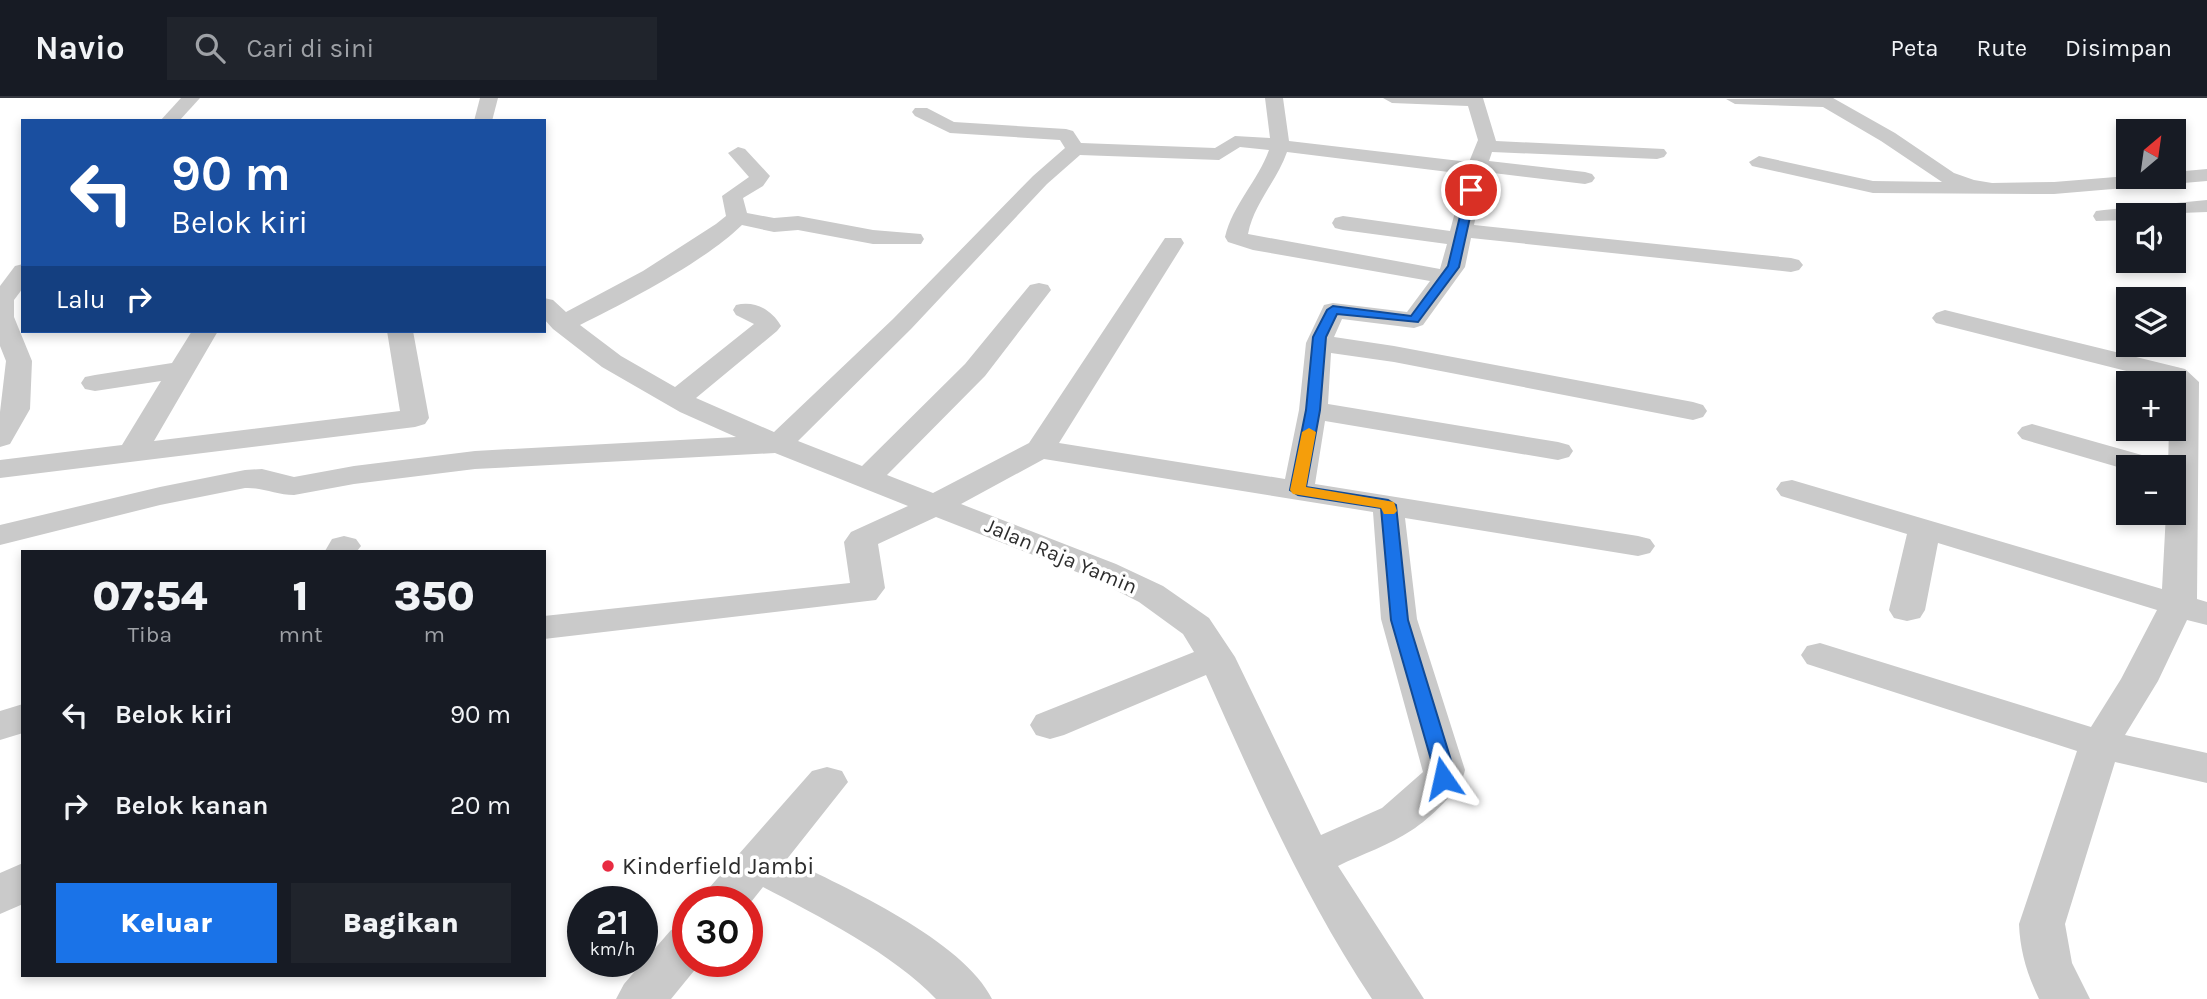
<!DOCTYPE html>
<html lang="id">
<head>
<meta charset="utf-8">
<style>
  body { margin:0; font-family:Karla,sans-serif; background:#20242c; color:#f1f3f6; height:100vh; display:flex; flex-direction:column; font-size:26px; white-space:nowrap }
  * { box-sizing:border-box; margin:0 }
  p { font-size:23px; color:#9ea1a6 }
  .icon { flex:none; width:38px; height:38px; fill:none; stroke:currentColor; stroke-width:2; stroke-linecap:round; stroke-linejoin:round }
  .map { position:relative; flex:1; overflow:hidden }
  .drawer { position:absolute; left:21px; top:452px; width:525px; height:427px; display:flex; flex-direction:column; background:#171b24; border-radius:0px; box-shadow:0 4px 10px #0003 }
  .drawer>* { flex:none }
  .hud { position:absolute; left:21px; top:21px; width:525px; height:214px; border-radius:0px; box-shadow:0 4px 10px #0003; background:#1a4fa0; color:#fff; overflow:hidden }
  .needle { width:46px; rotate:29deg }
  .buttons { position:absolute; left:2116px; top:21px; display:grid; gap:14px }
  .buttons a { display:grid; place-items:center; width:70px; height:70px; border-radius:0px; background:#171b24; box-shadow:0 4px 10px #0003; font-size:35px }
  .speed { position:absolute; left:567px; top:788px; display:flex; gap:14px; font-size:35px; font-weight:700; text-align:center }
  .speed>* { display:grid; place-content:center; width:91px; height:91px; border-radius:50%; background:#171b24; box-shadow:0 4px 10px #0003; line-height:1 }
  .speed small { font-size:18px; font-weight:400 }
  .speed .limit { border:10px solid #d22; background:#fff; color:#111 }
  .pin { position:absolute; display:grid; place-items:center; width:60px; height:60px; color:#fff; margin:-30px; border:4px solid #fff; border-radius:50%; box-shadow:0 2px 7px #0007 }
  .me { position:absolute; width:77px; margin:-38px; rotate:349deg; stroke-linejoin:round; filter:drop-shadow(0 0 5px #0008) }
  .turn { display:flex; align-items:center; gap:24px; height:147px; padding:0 35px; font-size:32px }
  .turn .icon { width:91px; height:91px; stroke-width:2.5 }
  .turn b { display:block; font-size:49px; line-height:60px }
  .then { display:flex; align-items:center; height:66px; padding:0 35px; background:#0003; gap:14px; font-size:26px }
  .eta { display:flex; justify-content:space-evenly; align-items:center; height:119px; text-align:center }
  .eta b { font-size:42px; font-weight:800; line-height:49px }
  .action { display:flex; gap:14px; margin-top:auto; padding:14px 35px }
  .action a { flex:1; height:80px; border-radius:0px; background:#1a73e8; color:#fff; font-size:28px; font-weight:800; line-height:80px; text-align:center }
  .action a+a { background:#20242c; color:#f1f3f6 }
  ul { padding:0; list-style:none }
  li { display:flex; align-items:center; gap:21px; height:91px; padding:0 35px }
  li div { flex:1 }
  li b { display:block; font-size:26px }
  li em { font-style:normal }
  header { display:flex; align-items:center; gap:42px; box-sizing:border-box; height:98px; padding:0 35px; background:#171b24; border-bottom:2px solid #363941 }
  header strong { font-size:33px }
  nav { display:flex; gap:38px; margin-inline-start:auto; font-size:24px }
  .search { width:490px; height:63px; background:#20242c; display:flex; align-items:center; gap:18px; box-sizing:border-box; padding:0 24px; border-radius:0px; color:#9ea1a6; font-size:26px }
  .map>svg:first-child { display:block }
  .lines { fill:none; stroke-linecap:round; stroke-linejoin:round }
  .minor { fill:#cacaca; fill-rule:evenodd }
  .route { fill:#1a73e8; stroke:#114b97; stroke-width:2 }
  .slow { fill:#f59e0b }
  .poi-dot { fill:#e82b41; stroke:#fff; stroke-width:2.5 }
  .labels { text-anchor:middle; stroke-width:7; stroke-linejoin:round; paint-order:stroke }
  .street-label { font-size:21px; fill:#2d2d2d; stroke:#fff }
  .near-poi-label { font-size:24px; fill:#2d2d2d; stroke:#fff; text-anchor:start }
</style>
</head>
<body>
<header>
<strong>Navio</strong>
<div class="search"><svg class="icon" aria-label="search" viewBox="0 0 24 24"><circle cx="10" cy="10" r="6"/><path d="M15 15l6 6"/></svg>Cari di sini</div>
<nav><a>Peta</a><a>Rute</a><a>Disimpan</a></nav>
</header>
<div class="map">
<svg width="2207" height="901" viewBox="0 0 2207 901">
  <rect width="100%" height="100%" fill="#fff"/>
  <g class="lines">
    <g class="minor">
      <path d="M 181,0 L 200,0 L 179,23 L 160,23 Z"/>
      <path d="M 480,0 L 498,0 L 492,23 L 474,23 Z"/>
      <path d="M 1265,0 L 1283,0 L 1289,43 L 1469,64 L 1478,42 L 1468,8 L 1392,5 L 1383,0 L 1483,0 L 1496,43 L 1664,51 L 1667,55 L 1664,59 L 1657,61 L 1492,54 L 1489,63 L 1585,74 L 1592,76 L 1595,80 L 1592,84 L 1585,86 L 1485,74 L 1474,127 L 1791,160 L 1799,162 L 1803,167 L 1799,172 L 1791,174 L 1471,140 L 1465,169 L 1423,227 L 1414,230 L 1342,221 L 1334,239 L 1394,248 L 1693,304 L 1703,307 L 1707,313 L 1703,319 L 1693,322 L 1394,264 L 1331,255 L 1328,306 L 1558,344 L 1569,347 L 1573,353 L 1569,359 L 1558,362 L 1325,323 L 1315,386 L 1638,438 L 1650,441 L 1655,448 L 1650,455 L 1638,458 L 1405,420 L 1417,521 L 1465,672 C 1462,691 1428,722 1412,732 C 1390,747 1362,756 1338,768 L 1424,901 L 1372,901 C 1304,799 1256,689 1206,577 L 1064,637 L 1050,641 L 1036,637 L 1030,627 L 1036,617 L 1194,554 L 1183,536 L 1139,504 L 1092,480 L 936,419 L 878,446 L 885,490 L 876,502 L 544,541 L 544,518 L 850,485 L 844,444 L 851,434 L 908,408 L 775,355 L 475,371 L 354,386 L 294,397 C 277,397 262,389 245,390 L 160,407 L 0,447 L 0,427 L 160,389 L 245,372 L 262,371 L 294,379 L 354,368 L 475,353 L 736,339 L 680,314 L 602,269 L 553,231 L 544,221 L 544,200 L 553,202 L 566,214 L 643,173 L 716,126 L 726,118 L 722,98 L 749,79 L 728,55 L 738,49 L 745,51 L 770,78 L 763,88 L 743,100 L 747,115 L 774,120 L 798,118 L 873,132 L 921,136 L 924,141 L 921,146 L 873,146 L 798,132 L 774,134 L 742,127 C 704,164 628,203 580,227 L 621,258 L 675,289 L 754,226 L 736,217 L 733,212 L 736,207 C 755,202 772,212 781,228 L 777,233 L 696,300 L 774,334 L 893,221 L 1033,78 L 1065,50 L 1060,42 L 950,35 L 915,18 L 912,14 L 915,10 L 927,10 L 954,24 L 1066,31 L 1073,33 L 1081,45 L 1215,50 L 1235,38 L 1270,40 ZM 1240,49 L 1269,52 C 1258,83 1233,106 1225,139 L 1228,144 L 1253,152 L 1430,183 L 1407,214 L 1333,205 L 1324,207 L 1306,245 L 1299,312 L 1285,381 L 1059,345 L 1184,145 L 1181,140 L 1165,140 L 1029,345 L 933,395 L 887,377 L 985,278 L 1051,192 L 1048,187 L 1039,185 L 1030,187 L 965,266 L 862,368 L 798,343 L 911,231 L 1047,86 L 1080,57 L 1219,62 ZM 1287,54 L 1465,76 L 1450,133 L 1343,118 L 1335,120 L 1332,125 L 1335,130 L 1343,132 L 1447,146 L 1440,171 L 1248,136 C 1254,105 1277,83 1287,54 ZM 1044,361 L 1373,414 L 1381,521 L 1423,674 L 1382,710 L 1321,737 L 1235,559 L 1209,520 L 1163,488 L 1116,466 L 961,406 Z"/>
      <path d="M 1833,0 L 1895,35 L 1954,75 L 1974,82 L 1992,85 L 2054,84 L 2128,78 L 2174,79 L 2174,74 L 2207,71 L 2207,83 L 2054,96 L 1873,95 L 1752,68 L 1749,64 L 1759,58 L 1873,83 L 1942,84 L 1881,43 L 1823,9 L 1735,6 L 1726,1 Z"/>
      <path d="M 2207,102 L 2207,114 L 2128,117 L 2128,122 L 2096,123 L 2093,118 L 2096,113 L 2104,112 Z"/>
      <path d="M 23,166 L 23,190 L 14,202 L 14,219 L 32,263 L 30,311 L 10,346 L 0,349 L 0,314 L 6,263 L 0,248 L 0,188 L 15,168 Z"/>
      <path d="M 1945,212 L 2185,271 L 2199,284 L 2197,501 L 2207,504 L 2207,527 L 2187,522 L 2158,583 L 2125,637 L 2207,655 L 2207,685 L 2115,664 L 2065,826 L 2072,865 L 2090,901 L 2039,901 C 2027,876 2020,853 2019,826 L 2077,653 L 1807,566 L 1801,557 L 1807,548 L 1820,545 L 2091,629 L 2121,581 L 2157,512 L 1938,445 L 1925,512 L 1920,520 L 1907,523 L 1894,520 L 1889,512 L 1907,436 L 1781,398 L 1776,391 L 1781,384 L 1792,382 L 2162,491 L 2166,415 L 2174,415 L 2174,369 L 2168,369 L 2169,331 L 2174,331 L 2174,285 L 1936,225 L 1932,220 L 1936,215 Z"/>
      <path d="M 192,233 L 218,233 L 154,343 L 400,313 L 387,233 L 413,233 L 429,320 L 425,326 L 415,329 L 0,380 L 0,362 L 122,347 L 161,283 L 95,293 L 85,291 L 81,285 L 85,279 L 95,277 L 172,265 Z"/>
      <path d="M 2032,326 L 2163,363 L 2167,369 L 2128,369 L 2128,372 L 2022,341 L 2017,335 L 2022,329 Z"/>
      <path d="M 344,438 L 356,441 L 361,448 L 357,453 L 325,453 L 332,441 Z"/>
      <path d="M 23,606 L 23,635 L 0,642 L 0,613 Z"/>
      <path d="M 827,669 L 842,673 L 848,684 L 787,761 C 845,789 964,843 992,901 L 936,901 C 895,857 817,817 763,789 L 747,809 L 747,803 L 702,803 L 709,790 L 812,673 Z"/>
      <path d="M 23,765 L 23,806 L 0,816 L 0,775 Z"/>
      <path d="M 688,826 L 688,863 L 702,863 L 671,901 L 616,901 L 624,886 L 671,832 Z"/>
    </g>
  </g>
  <path class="route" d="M 1467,89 L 1476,92 L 1459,169 L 1418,224 L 1337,216 L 1326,239 L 1320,312 L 1306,389 L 1388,402 L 1396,407 L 1408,522 L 1454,672 L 1450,685 L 1443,687 L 1436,685 L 1433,680 L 1434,672 L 1391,522 L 1381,410 L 1298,397 L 1290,392 L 1306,312 L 1313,239 L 1327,212 L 1333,208 L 1411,218 L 1448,168 Z"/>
  <path class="slow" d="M 1309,330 L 1316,334 L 1306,389 L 1394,404 L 1397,413 L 1394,416 L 1384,416 L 1381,410 L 1293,396 L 1290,392 L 1302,334 Z"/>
  <circle class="poi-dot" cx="608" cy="768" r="7"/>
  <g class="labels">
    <g class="street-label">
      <text transform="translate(1061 458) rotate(23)" y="7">Jalan Raja Yamin</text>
    </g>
    <g class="near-poi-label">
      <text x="622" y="776">Kinderfield Jambi</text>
    </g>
  </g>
</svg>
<div class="buttons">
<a><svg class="needle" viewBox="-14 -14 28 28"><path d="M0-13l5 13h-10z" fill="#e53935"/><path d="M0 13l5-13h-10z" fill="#9ea1a6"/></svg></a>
<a><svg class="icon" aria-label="sound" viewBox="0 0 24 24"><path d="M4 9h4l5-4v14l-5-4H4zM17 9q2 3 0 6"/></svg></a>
<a><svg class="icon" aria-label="layers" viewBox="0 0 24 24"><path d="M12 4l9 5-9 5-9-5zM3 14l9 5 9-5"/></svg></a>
<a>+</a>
<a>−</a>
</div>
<div class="speed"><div>21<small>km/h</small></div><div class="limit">30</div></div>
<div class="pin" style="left:1471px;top:92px;background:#d93025"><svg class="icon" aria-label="arrive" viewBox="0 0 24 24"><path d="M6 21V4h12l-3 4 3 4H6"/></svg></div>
<svg class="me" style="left:1443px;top:680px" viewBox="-20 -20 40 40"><path d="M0-17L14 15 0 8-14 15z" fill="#1a73e8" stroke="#fff" stroke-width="4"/></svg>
<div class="hud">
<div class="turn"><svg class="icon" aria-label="left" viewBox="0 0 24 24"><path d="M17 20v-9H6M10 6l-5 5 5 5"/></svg><div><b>90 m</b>Belok kiri</div></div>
<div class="then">Lalu<svg class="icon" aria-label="right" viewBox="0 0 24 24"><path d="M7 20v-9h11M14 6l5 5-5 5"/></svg></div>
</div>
<section class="drawer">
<div class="eta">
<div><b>07:54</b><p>Tiba</p></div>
<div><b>1</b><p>mnt</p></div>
<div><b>350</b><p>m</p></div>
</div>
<ul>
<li><svg class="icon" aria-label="left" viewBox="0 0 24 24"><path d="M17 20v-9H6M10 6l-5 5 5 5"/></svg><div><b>Belok kiri</b></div><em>90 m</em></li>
<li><svg class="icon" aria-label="right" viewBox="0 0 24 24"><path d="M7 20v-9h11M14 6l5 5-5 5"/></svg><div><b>Belok kanan</b></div><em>20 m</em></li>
</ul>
<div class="action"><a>Keluar</a><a>Bagikan</a></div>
</section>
</div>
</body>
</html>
